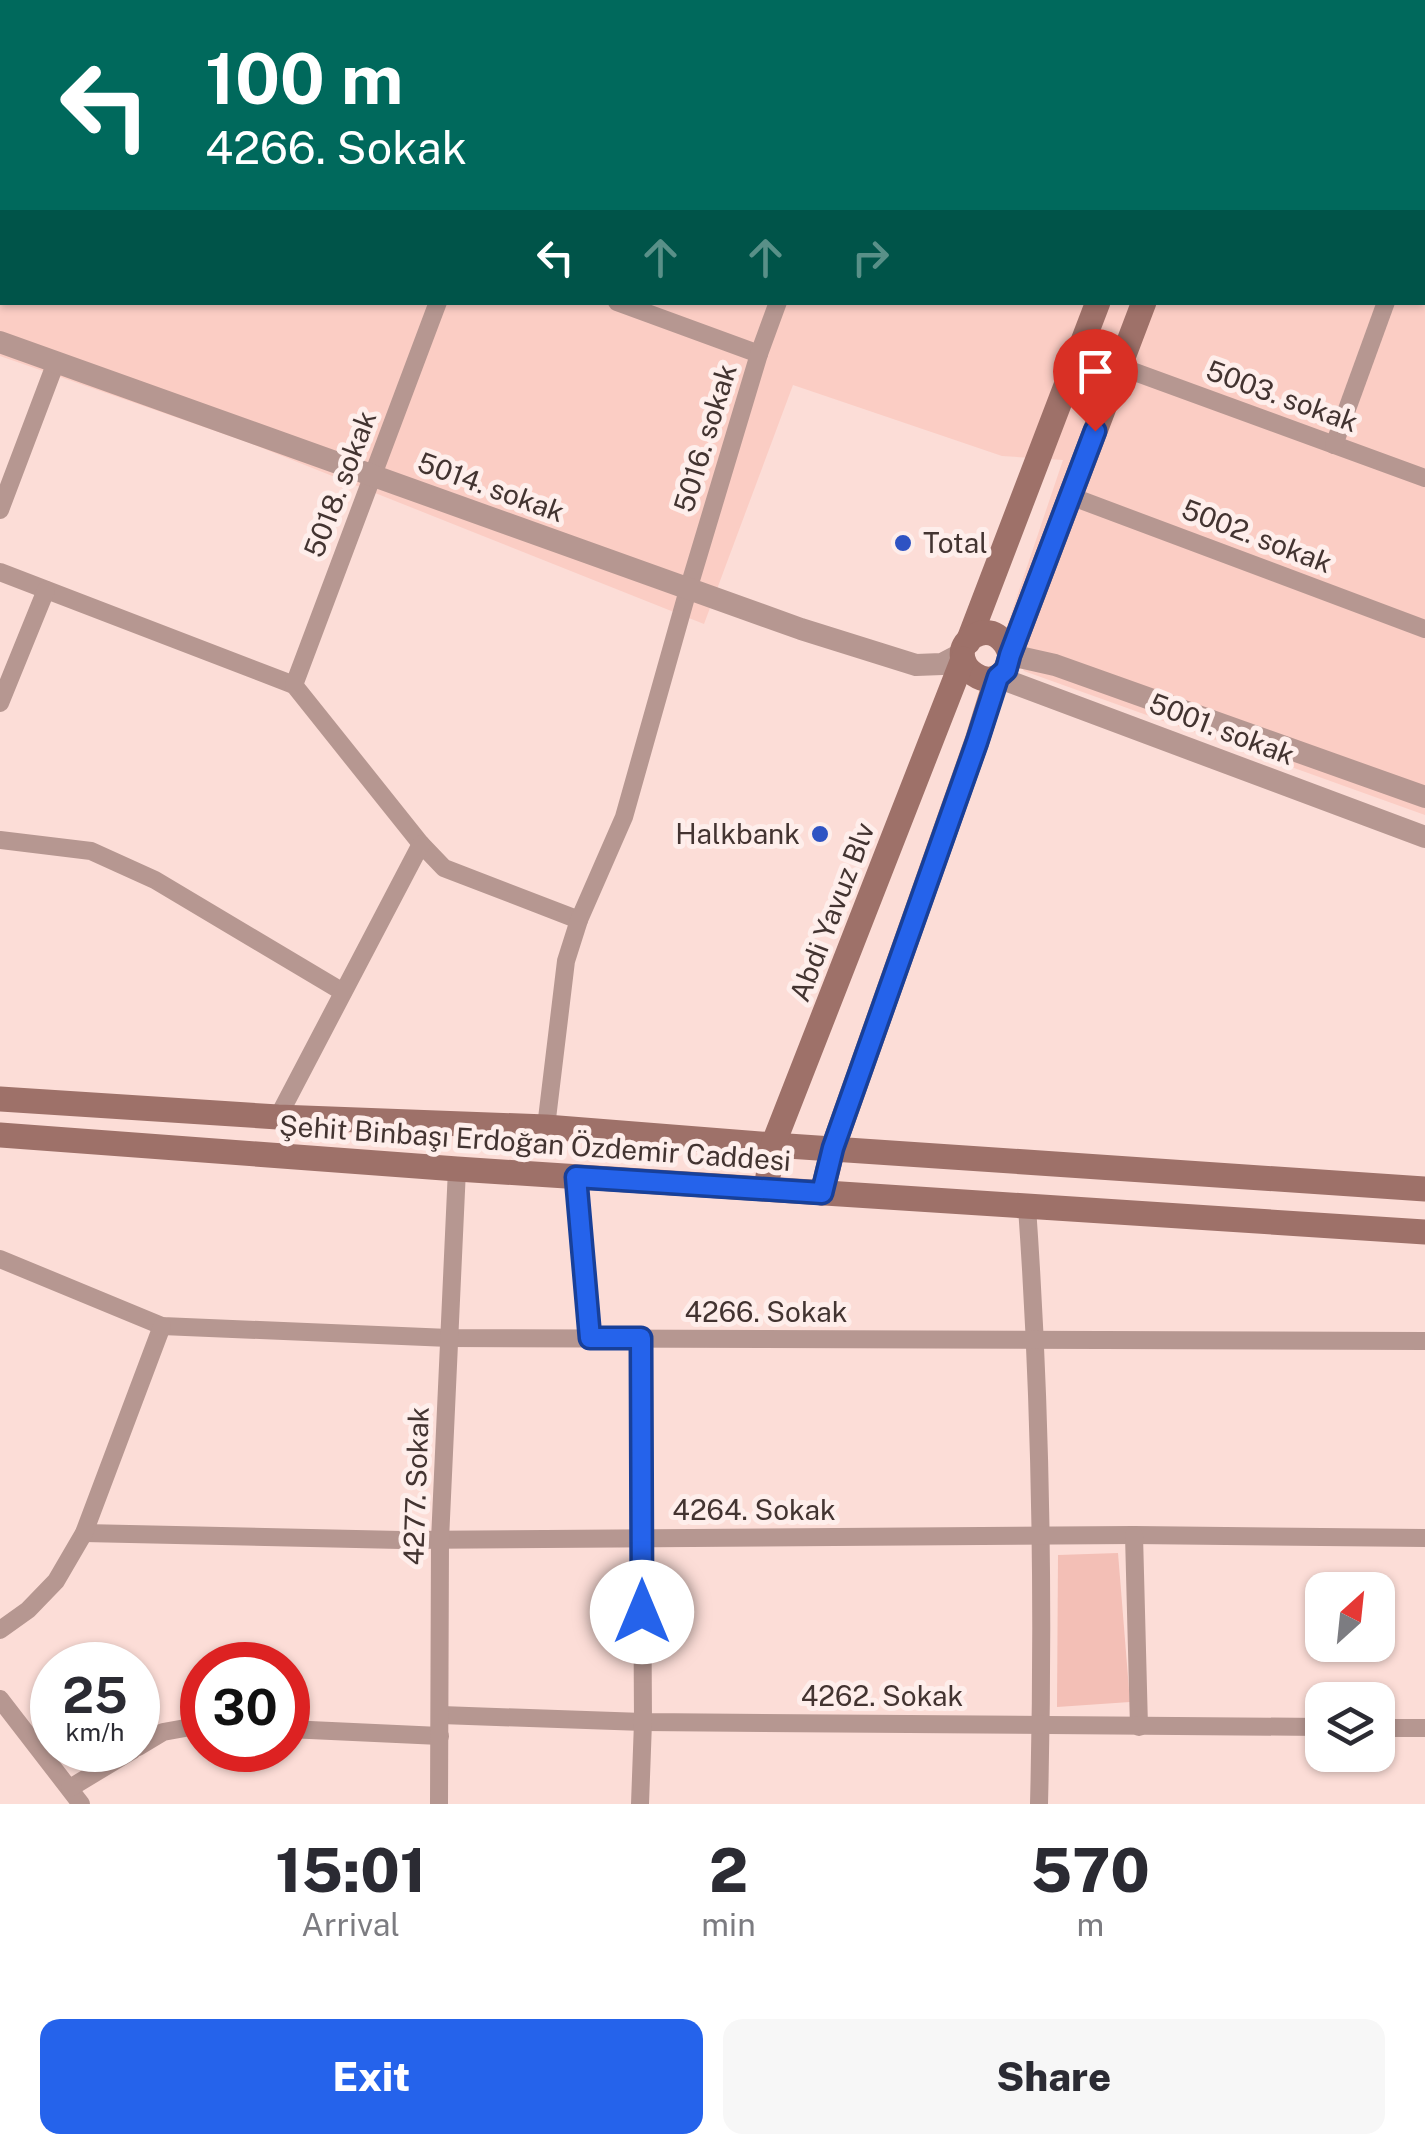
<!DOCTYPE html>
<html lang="en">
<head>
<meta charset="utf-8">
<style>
  body { margin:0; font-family:"Public Sans",sans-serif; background:#f7f7f7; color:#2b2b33; height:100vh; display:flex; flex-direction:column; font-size:38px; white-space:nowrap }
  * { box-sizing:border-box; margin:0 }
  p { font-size:32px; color:#7c7c81 }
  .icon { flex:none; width:55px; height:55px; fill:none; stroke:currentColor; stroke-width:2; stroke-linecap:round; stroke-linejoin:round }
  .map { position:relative; height:1804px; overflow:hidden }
  .details { display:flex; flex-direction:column; background:#fff; flex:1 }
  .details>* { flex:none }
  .hud { position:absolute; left:0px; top:0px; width:1425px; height:305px; box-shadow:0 2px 8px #0004; background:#00695c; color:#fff; overflow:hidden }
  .needle { width:65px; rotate:27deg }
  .fabs { position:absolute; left:1305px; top:1572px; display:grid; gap:20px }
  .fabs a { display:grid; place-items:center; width:90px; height:90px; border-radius:20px; background:#fff; box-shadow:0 2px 8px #0004; font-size:50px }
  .speed { position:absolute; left:30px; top:1642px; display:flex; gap:20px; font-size:50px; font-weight:700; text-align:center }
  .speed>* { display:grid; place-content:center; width:130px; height:130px; border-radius:50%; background:#fff; box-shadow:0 2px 8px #0004; line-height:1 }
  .speed small { font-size:25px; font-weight:400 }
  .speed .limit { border:15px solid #d22; background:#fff; color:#111 }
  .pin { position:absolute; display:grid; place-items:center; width:85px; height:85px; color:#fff; margin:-102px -42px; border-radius:50% 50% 50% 0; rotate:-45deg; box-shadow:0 0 10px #0007 }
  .pin .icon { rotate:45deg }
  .me { position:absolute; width:110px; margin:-55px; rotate:0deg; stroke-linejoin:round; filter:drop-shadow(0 0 8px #0008) }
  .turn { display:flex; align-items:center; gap:35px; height:210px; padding:0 40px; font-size:45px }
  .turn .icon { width:130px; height:130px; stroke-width:2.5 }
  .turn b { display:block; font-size:70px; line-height:85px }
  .lanes { display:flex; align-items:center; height:95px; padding:0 40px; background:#0003; justify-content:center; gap:50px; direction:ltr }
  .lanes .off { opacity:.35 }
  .eta { display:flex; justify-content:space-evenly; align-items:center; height:170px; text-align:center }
  .eta b { font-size:60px; font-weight:800; line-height:70px }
  .primary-button { display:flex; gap:20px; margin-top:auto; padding:20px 40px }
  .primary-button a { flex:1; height:115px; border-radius:20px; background:#2563eb; color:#fff; font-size:40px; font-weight:800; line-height:115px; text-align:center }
  .primary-button a+a { background:#f7f7f7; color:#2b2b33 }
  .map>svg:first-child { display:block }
  .built { fill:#fbcdc4; fill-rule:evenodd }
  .green { fill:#f3bfb6 }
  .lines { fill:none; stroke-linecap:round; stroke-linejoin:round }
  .minor { stroke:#b69791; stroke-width:18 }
  .tertiary { stroke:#b69791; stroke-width:22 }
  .secondary { stroke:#9e7169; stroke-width:25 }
  .route-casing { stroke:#184099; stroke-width:25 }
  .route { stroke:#2563eb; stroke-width:18 }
  .poi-dot { fill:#2e53c3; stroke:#feeeeb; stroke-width:4 }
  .labels { text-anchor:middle; stroke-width:10; stroke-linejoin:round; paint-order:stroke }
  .street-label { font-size:28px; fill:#433431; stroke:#feeeeb }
  .poi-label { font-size:28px; fill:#433431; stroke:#feeeeb; text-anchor:start }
</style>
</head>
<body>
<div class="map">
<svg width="1425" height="1804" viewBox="0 0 1425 1804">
  <rect width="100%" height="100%" fill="#fcddd7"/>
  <path class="built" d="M 0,0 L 1425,0 L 1425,815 L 1024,671 L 1005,632 L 1063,460 L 1002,456 L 793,385 L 704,624 L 247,442 L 0,356 ZM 2,2 L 1422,2 L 1422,302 L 2,302 Z"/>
  <path class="green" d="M 1118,1553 L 1130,1702 L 1057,1707 L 1058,1555 Z"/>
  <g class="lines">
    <g class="minor">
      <path d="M 88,2 L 89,0"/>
      <path d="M 344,2 L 345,0"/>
      <path d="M 561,2 L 562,0"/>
      <path d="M 729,2 L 730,0"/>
      <path d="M 888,2 L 889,0"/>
      <path d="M 1422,200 L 1425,193"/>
      <path d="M 0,249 L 2,242"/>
      <path d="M 617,302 L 759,354"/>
      <path d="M 1080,352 L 1425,478"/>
      <path d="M 1334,445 L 1386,302"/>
      <path d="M 1070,496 L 1425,629"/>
      <path d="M 0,510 L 56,362"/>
      <path d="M 0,572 L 294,685 L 421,844 L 444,868 L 579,920"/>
      <path d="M 294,685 L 438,302"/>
      <path d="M 0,703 L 46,590"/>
      <path d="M 0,840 L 91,851 L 155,880 L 343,992"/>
      <path d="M 278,1117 L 421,844"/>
      <path d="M 546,1127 L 566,961 L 579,920 L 624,817 L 688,590 L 759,354 L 778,302"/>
      <path d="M 576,1177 L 590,1338"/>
      <path d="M 1027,1207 C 1041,1406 1044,1605 1039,1804"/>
      <path d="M 0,1259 L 162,1326 L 449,1338 L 1425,1341"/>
      <path d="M 84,1533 L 401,1540 L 1134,1535 L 1425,1538"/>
      <path d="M 1134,1535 L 1139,1727"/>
      <path d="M 0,1630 L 28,1610 L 56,1581 L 84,1533 L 162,1326"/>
      <path d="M 0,1699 L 81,1804"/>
      <path d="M 441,1715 L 643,1722 L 1322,1727"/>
      <path d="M 1378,1728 L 1425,1728"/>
      <path d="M 288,1729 L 440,1736"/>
      <path d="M 138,1747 L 163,1732 L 202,1725"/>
      <path d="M 70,1788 L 133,1750"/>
      <path d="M 439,1804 L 440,1540 L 457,1169"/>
      <path d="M 640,1804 L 643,1722 L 641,1338"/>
    </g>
    <g class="tertiary">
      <path d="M 0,342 L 801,629 L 916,665 L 942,664 L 963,653"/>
      <path d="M 1010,655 L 1055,665 L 1425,797"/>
      <path d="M 997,677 L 1425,837"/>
    </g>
    <g class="secondary">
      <path d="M 1206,2 L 1207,0"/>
      <path d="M 1255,2 L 1256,0"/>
      <path d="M 968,642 L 1098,302"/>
      <path d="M 1010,655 C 1006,639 991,626 974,636 C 936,659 1001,709 1010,655 L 1144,302"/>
      <path d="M 0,1099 L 278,1117 L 546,1127 L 773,1145 L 1425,1189"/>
      <path d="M 0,1135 L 457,1169 L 1425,1232"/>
      <path d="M 766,1189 L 773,1145 L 963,659"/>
      <path d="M 822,1193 L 833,1148 L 977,741 L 997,677"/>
    </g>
  </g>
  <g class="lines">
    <defs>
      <path id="route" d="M 642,1612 L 641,1338 L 590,1338 L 576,1177 L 822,1193 L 833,1148 L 977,742 L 998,677 L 1006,670 L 1010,655 L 1095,431"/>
    </defs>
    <use href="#route" class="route-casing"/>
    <use href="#route" class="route"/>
  </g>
  <g class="poi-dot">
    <circle cx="903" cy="543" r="10"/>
    <circle cx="820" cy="834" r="10"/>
  </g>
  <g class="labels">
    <g class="street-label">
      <text transform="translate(1282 396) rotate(20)" y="10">5003. sokak</text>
      <text transform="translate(705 438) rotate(-73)" y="10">5016. sokak</text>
      <text transform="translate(340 484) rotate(-69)" y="10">5018. sokak</text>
      <text transform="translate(491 487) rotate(20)" y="10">5014. sokak</text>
      <text transform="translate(1257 536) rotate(21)" y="10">5002. sokak</text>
      <text transform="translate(1222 729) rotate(21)" y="10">5001. sokak</text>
      <text transform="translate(832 912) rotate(-69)" y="10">Abdi Yavuz Blv</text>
      <text transform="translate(535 1143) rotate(4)" y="10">Şehit Binbaşı Erdoğan Özdemir Caddesi</text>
      <text x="766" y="1322">4266. Sokak</text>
      <text transform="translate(416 1486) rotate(-88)" y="10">4277. Sokak</text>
      <text x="754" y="1520">4264. Sokak</text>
      <text x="882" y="1706">4262. Sokak</text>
    </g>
    <g class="poi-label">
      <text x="923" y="553">Total</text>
      <text x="800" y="844" text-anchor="end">Halkbank</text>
    </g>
  </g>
</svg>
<div class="fabs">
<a><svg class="needle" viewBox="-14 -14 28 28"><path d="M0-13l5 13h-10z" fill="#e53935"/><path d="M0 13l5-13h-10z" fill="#7c7c81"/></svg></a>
<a><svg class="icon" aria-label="layers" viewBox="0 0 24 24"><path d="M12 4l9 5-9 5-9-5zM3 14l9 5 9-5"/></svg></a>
</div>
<div class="speed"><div>25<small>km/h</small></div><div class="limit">30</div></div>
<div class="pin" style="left:1095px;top:431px;background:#d93025"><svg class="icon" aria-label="arrive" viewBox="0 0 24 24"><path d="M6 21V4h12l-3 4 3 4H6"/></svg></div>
<svg class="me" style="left:642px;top:1612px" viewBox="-20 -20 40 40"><circle r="19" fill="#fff"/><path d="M0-13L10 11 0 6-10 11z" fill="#2563eb"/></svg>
<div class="hud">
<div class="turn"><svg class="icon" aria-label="left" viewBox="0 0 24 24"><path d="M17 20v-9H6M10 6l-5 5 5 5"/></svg><div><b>100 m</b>4266. Sokak</div></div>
<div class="lanes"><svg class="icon" aria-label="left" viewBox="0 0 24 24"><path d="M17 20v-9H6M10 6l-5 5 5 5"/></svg><svg class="icon off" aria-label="ahead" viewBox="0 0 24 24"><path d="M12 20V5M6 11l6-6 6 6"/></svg><svg class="icon off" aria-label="ahead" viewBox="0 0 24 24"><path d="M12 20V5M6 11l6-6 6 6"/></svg><svg class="icon off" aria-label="right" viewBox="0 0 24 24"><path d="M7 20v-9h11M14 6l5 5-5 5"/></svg></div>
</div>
</div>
<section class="details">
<div class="eta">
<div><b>15:01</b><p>Arrival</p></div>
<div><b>2</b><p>min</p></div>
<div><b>570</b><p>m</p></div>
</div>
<div class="primary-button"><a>Exit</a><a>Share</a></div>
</section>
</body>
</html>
